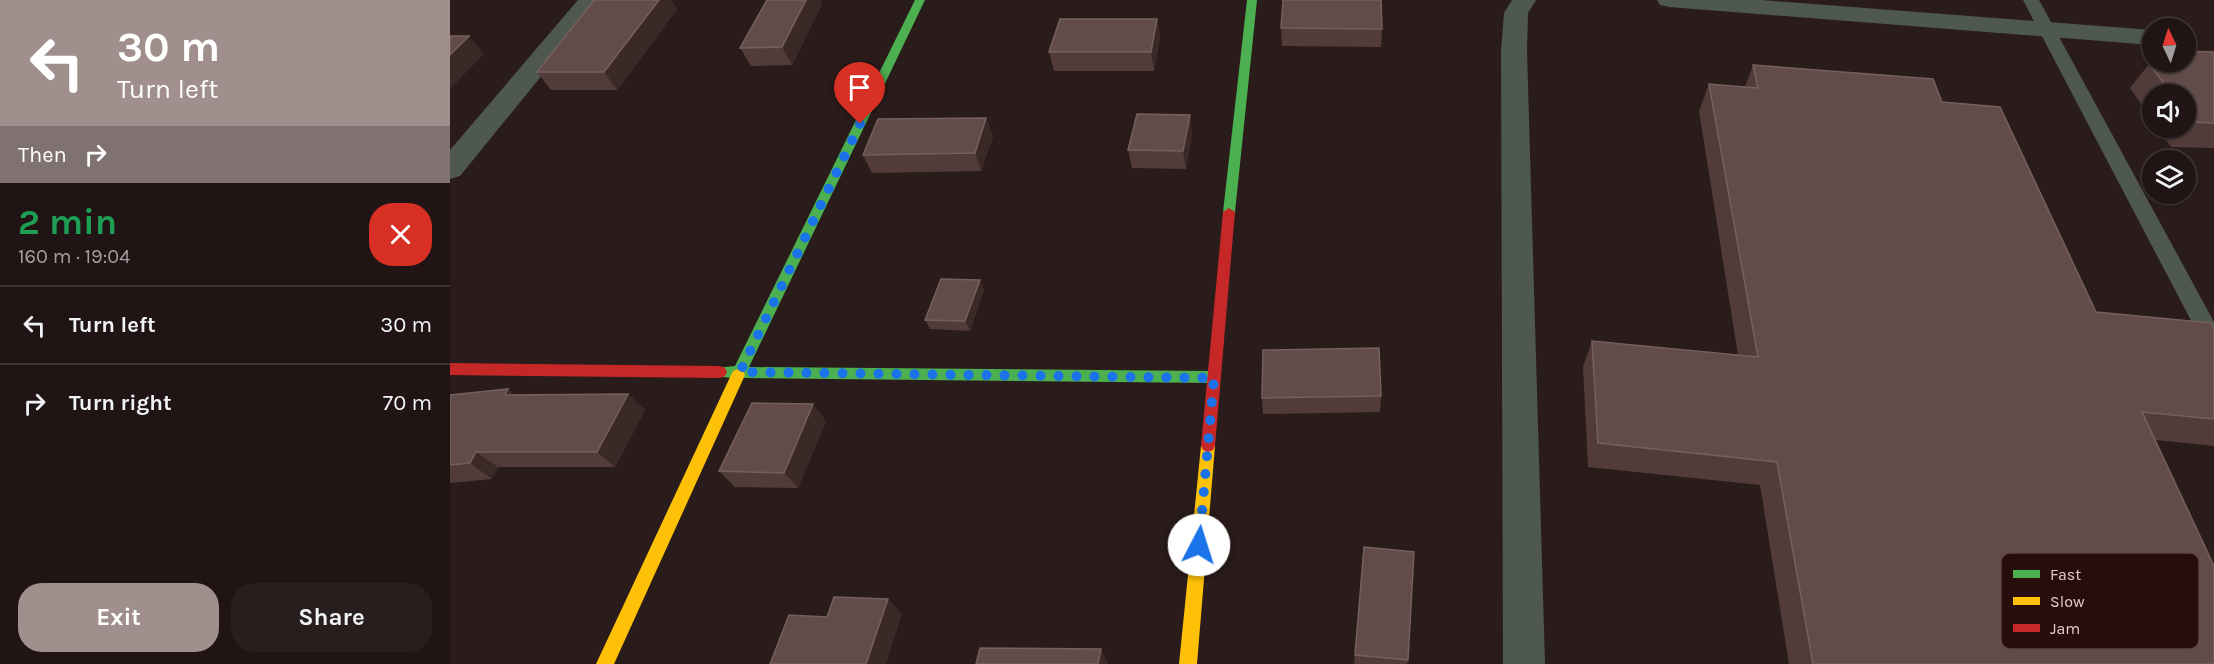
<!DOCTYPE html>
<html lang="en">
<head>
<meta charset="utf-8">
<style>
  body { margin:0; font-family:Karla,sans-serif; background:#281e1d; color:#f1f3f6; height:100vh; display:flex; flex-direction:column; font-size:22px; white-space:nowrap }
  * { box-sizing:border-box; margin:0 }
  p { font-size:20px; color:#a29fa0 }
  .icon { flex:none; width:33px; height:33px; fill:none; stroke:currentColor; stroke-width:2; stroke-linecap:round; stroke-linejoin:round }
  .map { position:relative; flex:1; overflow:hidden }
  .panel { display:flex; flex-direction:column; background:#201514; width:450px }
  .panel>* { flex:none }
  .hud { background:#a08f8c; color:#fff; overflow:hidden }
  .needle { width:39px; rotate:356deg }
  .tools { position:absolute; left:1692px; top:18px; display:grid; gap:12px }
  .tools a { display:grid; place-items:center; width:54px; height:54px; border-radius:50%; background:#201514; box-shadow:0 2px 4px #0004,0 0 0 2px #3d3434; font-size:30px }
  .pin { position:absolute; display:grid; place-items:center; width:51px; height:51px; color:#fff; margin:-62px -26px; border-radius:50% 50% 50% 0; rotate:-45deg; box-shadow:0 0 6px #0007 }
  .pin .icon { rotate:45deg }
  .me { position:absolute; width:66px; margin:-33px; rotate:5deg; stroke-linejoin:round; filter:drop-shadow(0 0 4px #0008) }
  .turn { display:flex; align-items:center; gap:21px; height:126px; padding:0 18px; font-size:27px }
  .turn .icon { width:78px; height:78px; stroke-width:2.5 }
  .turn b { display:block; font-size:42px; line-height:51px }
  .then { display:flex; align-items:center; height:57px; padding:0 18px; background:#0003; gap:12px; font-size:22px }
  .round { display:grid; place-items:center; flex:none; width:63px; height:63px; border-radius:24px; background:#281e1d }
  .summary { display:flex; align-items:center; justify-content:space-between; height:102px; padding:0 18px }
  h1 { font-size:36px; font-weight:700; line-height:45px; color:#1e9e55 }
  .primary-button { display:flex; gap:12px; margin-top:auto; padding:12px 18px }
  .primary-button a { flex:1; height:69px; border-radius:24px; background:#a08f8c; color:#fff; font-size:24px; font-weight:700; line-height:69px; text-align:center }
  .primary-button a+a { background:#281e1d; color:#f1f3f6 }
  ul { padding:0; list-style:none }
  li { display:flex; align-items:center; gap:18px; height:78px; padding:0 18px; border-top:2px solid #3d3434 }
  li div { flex:1 }
  li b { display:block; font-size:22px }
  li em { font-style:normal }
  main { display:flex; flex:1; min-height:0 }
  .map>svg:first-child { display:block }
  .lines { fill:none; stroke-linecap:round; stroke-linejoin:round }
  .lane { fill:#4f5850; fill-rule:evenodd }
  .street { fill:#4f5850; fill-rule:evenodd }
  .fast { fill:#4caf50; fill-rule:evenodd }
  .slow { fill:#ffc107; fill-rule:evenodd }
  .jam { fill:#c62828; fill-rule:evenodd }
  .wall { fill:#523c3a }
  .shaded-wall { fill:#3b2927 }
  .building { fill:#614c49; stroke:#75605d; stroke-width:1.5 }
  .route { stroke:#1a73e8; stroke-width:10; stroke-dasharray:0 18 }
  .key { fill:#270e0a; stroke:#5e4743; stroke-width:1.5 }
  .key-label { font-size:16px; fill:#e0cdc9 }
</style>
</head>
<body>
<main>
<section class="panel">
<div class="hud">
<div class="turn"><svg class="icon" aria-label="left" viewBox="0 0 24 24"><path d="M17 20v-9H6M10 6l-5 5 5 5"/></svg><div><b>30 m</b>Turn left</div></div>
<div class="then">Then<svg class="icon" aria-label="right" viewBox="0 0 24 24"><path d="M7 20v-9h11M14 6l5 5-5 5"/></svg></div>
</div>
<div class="summary"><div><h1>2 min</h1><p>160 m · 19:04</p></div><a class="round" style="background:#d93025;color:#fff"><svg class="icon" aria-label="close" viewBox="0 0 24 24"><path d="M6 6l12 12M18 6L6 18"/></svg></a></div>
<ul>
<li><svg class="icon" aria-label="left" viewBox="0 0 24 24"><path d="M17 20v-9H6M10 6l-5 5 5 5"/></svg><div><b>Turn left</b></div><em>30 m</em></li>
<li><svg class="icon" aria-label="right" viewBox="0 0 24 24"><path d="M7 20v-9h11M14 6l5 5-5 5"/></svg><div><b>Turn right</b></div><em>70 m</em></li>
</ul>
<div class="primary-button"><a>Exit</a><a>Share</a></div>
</section>
<div class="map">
<svg width="1764" height="664" viewBox="0 0 1764 664">
  <rect width="100%" height="100%" fill="#2a1c1a"/>
  <g class="lines">
    <path class="lane" d="M 1573,0 L 1589,0 L 1764,322 L 1764,352 L 1756,349 Z"/>
    <g class="street">
      <path d="M 128,0 L 153,0 L 10,176 L 0,179 L 0,150 Z"/>
      <path d="M 1062,0 L 1086,0 L 1078,13 L 1077,51 L 1095,664 L 1053,664 L 1051,51 L 1054,13 Z"/>
      <path d="M 1207,0 L 1311,0 L 1702,30 L 1702,45 L 1219,7 L 1210,5 Z"/>
    </g>
    <g class="fast">
      <path d="M 465,0 L 475,0 L 299,367 L 764,371 L 769,373 L 771,377 L 769,381 L 764,383 L 294,378 L 288,381 L 282,378 L 265,376 L 263,372 L 265,368 L 285,366 Z"/>
      <path d="M 797,0 L 807,0 L 785,212 L 779,216 L 773,212 Z"/>
    </g>
    <g class="slow">
      <path d="M 288,369 L 293,371 L 295,375 L 164,664 L 146,664 L 281,375 L 283,371 Z"/>
      <path d="M 758,440 L 763,442 L 765,446 L 747,664 L 729,664 L 751,446 L 753,442 Z"/>
    </g>
    <g class="jam">
      <path d="M 779,208 L 785,212 L 765,446 L 763,450 L 758,452 L 753,450 L 751,446 L 773,212 Z"/>
      <path d="M 0,363 L 270,366 L 275,368 L 277,372 L 275,376 L 270,378 L 0,375 Z"/>
    </g>
  </g>
  <g class="wall">
    <path d="M 144,0 L 221,0 L 227,9 L 167,90 L 101,90 L 87,72 Z"/>
    <path d="M 372,4 L 342,65 L 301,66 L 290,48 Z"/>
    <path d="M 707,19 L 710,37 L 704,71 L 604,71 L 599,52 Z"/>
    <path d="M 831,28 L 932,29 L 931,47 L 832,46 Z"/>
    <path d="M 1764,52 L 1764,148 L 1721,147 L 1708,128 L 1736,128 L 1736,94 L 1702,94 L 1702,120 L 1680,88 L 1699,64 L 1713,64 L 1716,62 L 1736,62 Z"/>
    <path d="M 1303,65 L 1492,102 L 1646,312 L 1764,328 L 1764,446 L 1706,440 L 1764,664 L 1339,664 L 1310,485 L 1138,467 L 1133,367 L 1142,341 L 1288,355 L 1249,111 L 1259,84 L 1295,87 Z"/>
    <path d="M 536,118 L 543,136 L 531,171 L 422,173 L 413,155 Z"/>
    <path d="M 742,133 L 736,169 L 682,168 L 678,150 Z"/>
    <path d="M 534,289 L 520,331 L 480,329 L 475,320 Z"/>
    <path d="M 58,389 L 65,395 L 178,394 L 195,410 L 165,467 L 48,467 L 42,479 L 0,483 L 0,395 Z"/>
    <path d="M 931,396 L 930,412 L 813,414 L 812,398 Z"/>
    <path d="M 376,421 L 348,488 L 285,487 L 269,471 Z"/>
    <path d="M 905,655 L 958,660 L 957,664 L 904,664 Z"/>
  </g>
  <g class="shaded-wall">
    <path d="M 209,0 L 221,0 L 227,9 L 167,90 L 154,72 Z"/>
    <path d="M 356,0 L 370,0 L 372,4 L 342,65 L 332,47 Z"/>
    <path d="M 707,19 L 710,37 L 704,71 L 701,52 Z"/>
    <path d="M 19,36 L 34,54 L 1,88 L 0,87 L 0,55 Z"/>
    <path d="M 740,115 L 742,133 L 736,169 L 733,151 Z"/>
    <path d="M 536,118 L 543,136 L 531,171 L 525,153 Z"/>
    <path d="M 530,280 L 534,289 L 520,331 L 515,321 Z"/>
    <path d="M 58,389 L 78,406 L 55,395 Z"/>
    <path d="M 178,394 L 195,410 L 165,467 L 147,452 Z"/>
    <path d="M 363,404 L 376,421 L 348,488 L 334,473 Z"/>
    <path d="M 26,452 L 48,467 L 42,479 L 20,463 Z"/>
    <path d="M 438,599 L 452,614 L 436,664 L 416,664 Z"/>
    <path d="M 651,649 L 658,663 L 658,664 L 648,664 Z"/>
  </g>
  <g class="building">
    <path d="M 144,0 L 209,0 L 154,72 L 87,72 Z"/>
    <path d="M 317,0 L 356,0 L 332,47 L 290,48 Z"/>
    <path d="M 833,0 L 931,0 L 932,29 L 831,28 Z"/>
    <path d="M 610,19 L 707,19 L 701,52 L 599,52 Z"/>
    <path d="M 0,36 L 19,36 L 0,55 Z"/>
    <path d="M 1736,51 L 1764,52 L 1764,123 L 1743,122 L 1736,113 L 1736,94 L 1722,94 L 1699,64 L 1737,65 L 1734,62 L 1736,62 Z"/>
    <path d="M 1303,65 L 1483,79 L 1492,102 L 1550,107 L 1646,312 L 1761,323 L 1764,328 L 1764,419 L 1692,412 L 1764,566 L 1764,664 L 1363,664 L 1327,462 L 1148,443 L 1142,341 L 1308,357 L 1259,84 L 1308,88 Z"/>
    <path d="M 687,114 L 740,115 L 733,151 L 678,150 Z"/>
    <path d="M 536,118 L 525,153 L 413,155 L 428,119 Z"/>
    <path d="M 491,279 L 530,280 L 515,321 L 475,320 Z"/>
    <path d="M 929,348 L 931,396 L 812,398 L 813,350 Z"/>
    <path d="M 58,389 L 55,395 L 178,394 L 147,452 L 26,452 L 20,463 L 0,465 L 0,395 Z"/>
    <path d="M 302,403 L 363,404 L 334,473 L 269,471 Z"/>
    <path d="M 914,547 L 964,552 L 958,660 L 905,655 Z"/>
    <path d="M 384,597 L 438,599 L 416,664 L 320,664 L 339,615 L 377,617 Z"/>
    <path d="M 530,648 L 651,649 L 648,664 L 526,664 Z"/>
  </g>
  <g class="lines">
    <path class="route" d="M 410,124 L 290,372 L 764,378 L 749,545"/>
  </g>
  <rect x="1551" y="553" width="198" height="96" rx="9" class="key"/>
  <rect x="1563" y="570" width="27" height="8" fill="#4caf50"/>
  <rect x="1563" y="597" width="27" height="8" fill="#ffc107"/>
  <rect x="1563" y="624" width="27" height="8" fill="#c62828"/>
  <g class="key-label">
    <text x="1600" y="580">Fast</text>
    <text x="1600" y="607">Slow</text>
    <text x="1600" y="634">Jam</text>
  </g>
</svg>
<div class="tools">
<a><svg class="needle" viewBox="-14 -14 28 28"><path d="M0-13l5 13h-10z" fill="#e53935"/><path d="M0 13l5-13h-10z" fill="#a29fa0"/></svg></a>
<a><svg class="icon" aria-label="sound" viewBox="0 0 24 24"><path d="M4 9h4l5-4v14l-5-4H4zM17 9q2 3 0 6"/></svg></a>
<a><svg class="icon" aria-label="layers" viewBox="0 0 24 24"><path d="M12 4l9 5-9 5-9-5zM3 14l9 5 9-5"/></svg></a>
</div>
<div class="pin" style="left:410px;top:124px;background:#d93025"><svg class="icon" aria-label="arrive" viewBox="0 0 24 24"><path d="M6 21V4h12l-3 4 3 4H6"/></svg></div>
<svg class="me" style="left:749px;top:545px" viewBox="-20 -20 40 40"><circle r="19" fill="#fff"/><path d="M0-13L10 11 0 6-10 11z" fill="#1a73e8"/></svg>
</div>
</main>
</body>
</html>
